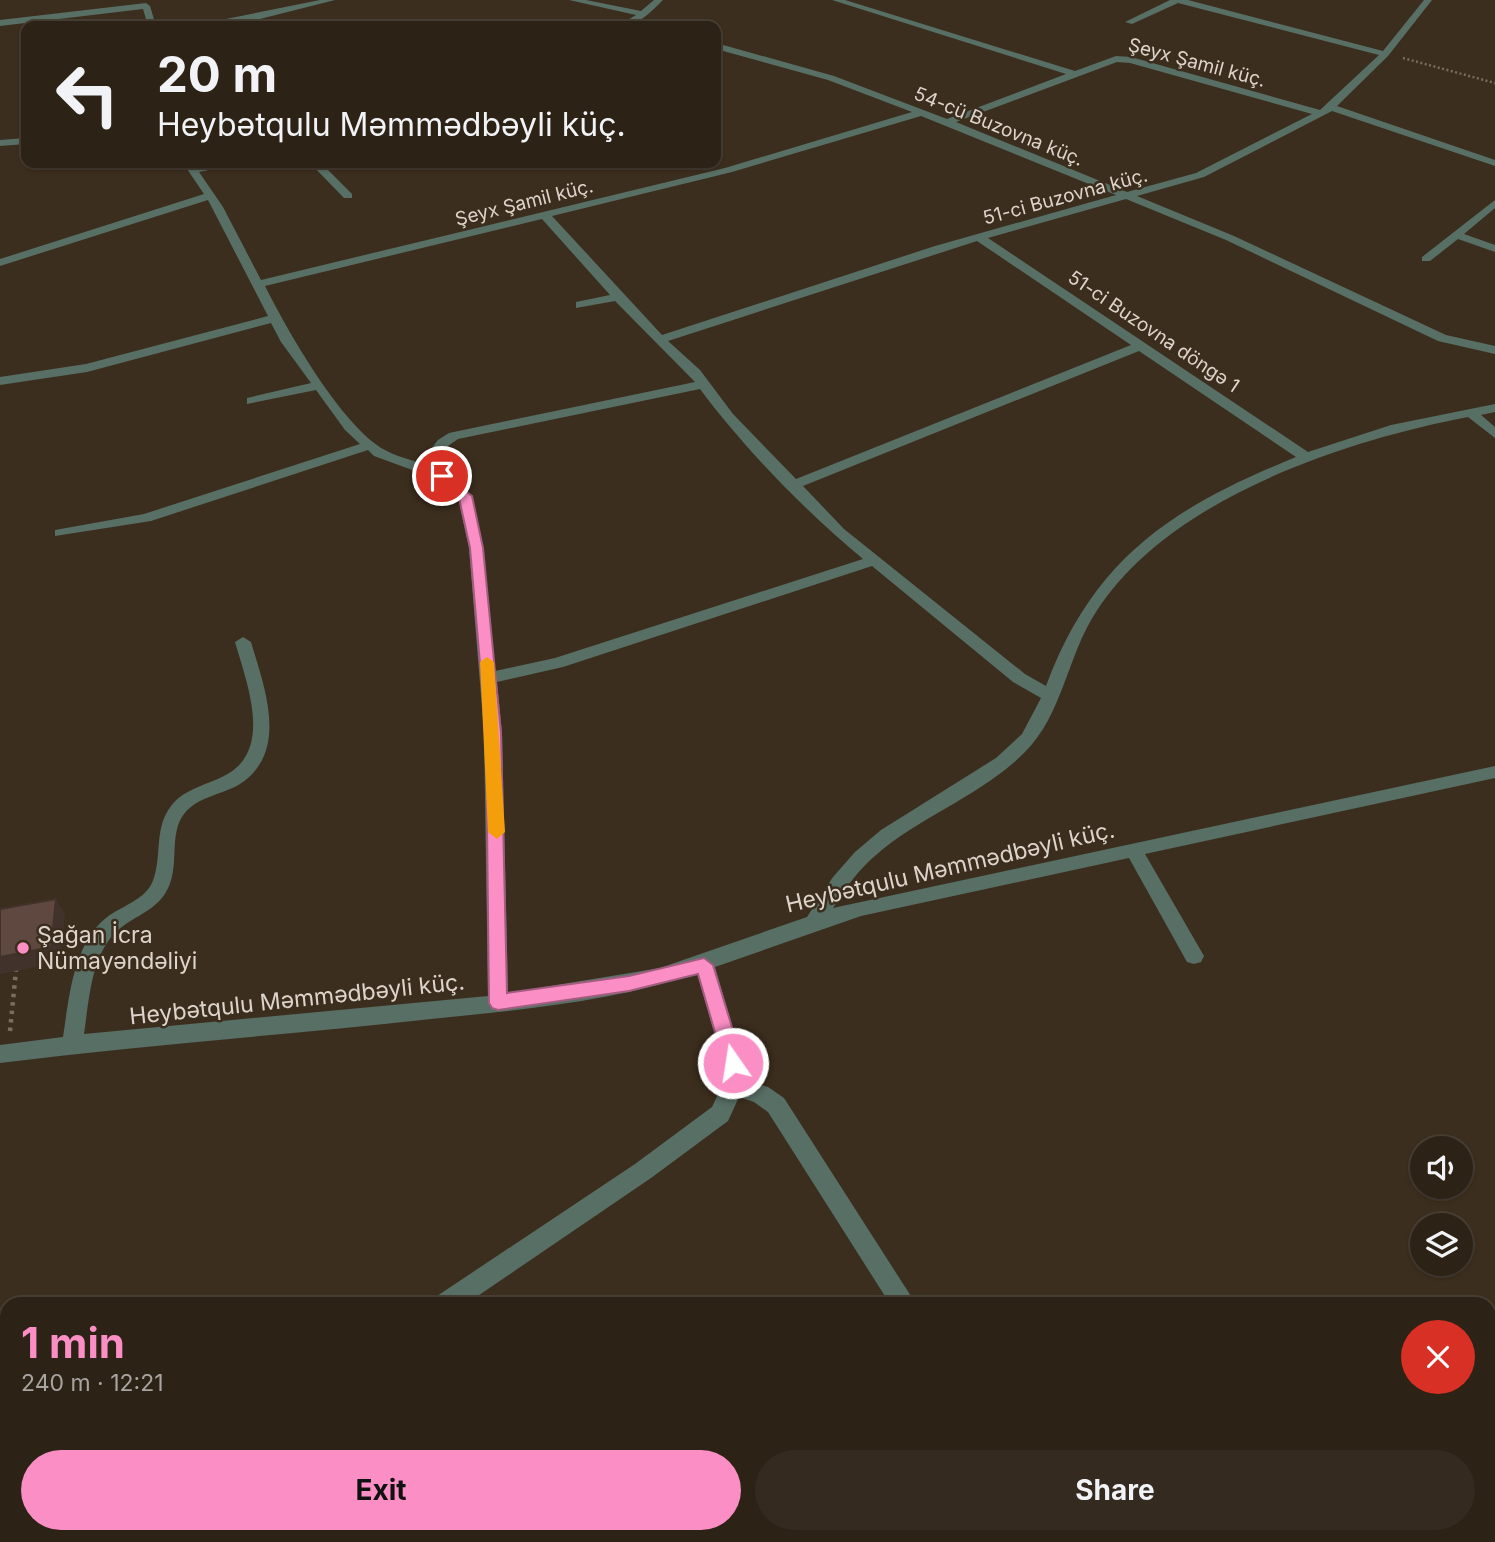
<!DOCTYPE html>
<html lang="en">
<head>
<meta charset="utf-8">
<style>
  body { margin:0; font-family:Inter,sans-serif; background:#352a1f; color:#f1f3f6; height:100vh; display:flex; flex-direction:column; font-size:26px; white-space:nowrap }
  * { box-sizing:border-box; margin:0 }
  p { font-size:23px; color:#a7a4a1 }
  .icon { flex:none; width:38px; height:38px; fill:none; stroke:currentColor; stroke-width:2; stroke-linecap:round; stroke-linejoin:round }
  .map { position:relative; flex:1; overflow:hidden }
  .details { position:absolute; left:0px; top:1297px; width:1496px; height:247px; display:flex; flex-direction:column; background:#2d2216; border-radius:21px 21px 0 0; box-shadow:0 2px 5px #0004,0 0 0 2px #483f35 }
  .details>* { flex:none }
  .guide { position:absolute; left:21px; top:21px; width:700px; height:147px; border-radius:14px; box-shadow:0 2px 5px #0004,0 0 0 2px #483f35; background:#2d2216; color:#f1f3f6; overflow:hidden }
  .tools { position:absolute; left:1410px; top:1136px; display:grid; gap:14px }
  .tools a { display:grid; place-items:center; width:63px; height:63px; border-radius:50%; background:#2d2216; box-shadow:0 2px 5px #0004,0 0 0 2px #483f35; font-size:35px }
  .pin { position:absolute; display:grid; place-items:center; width:60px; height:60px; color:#fff; margin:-30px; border:4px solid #fff; border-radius:50%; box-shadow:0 2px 7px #0007 }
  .me { position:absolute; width:77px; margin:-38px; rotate:347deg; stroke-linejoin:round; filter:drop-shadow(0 0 5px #0008) }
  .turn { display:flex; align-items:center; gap:24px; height:147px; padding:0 21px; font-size:32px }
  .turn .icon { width:91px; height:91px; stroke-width:2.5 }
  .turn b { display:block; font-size:49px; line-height:60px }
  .round { display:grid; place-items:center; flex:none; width:74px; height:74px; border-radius:37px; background:#352a1f }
  .overview { display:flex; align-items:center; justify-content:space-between; height:119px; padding:0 21px }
  h1 { font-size:42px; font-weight:700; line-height:52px; color:#fb8fc5 }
  .button { display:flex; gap:14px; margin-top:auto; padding:14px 21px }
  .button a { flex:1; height:80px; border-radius:42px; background:#fb8fc5; color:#111; font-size:28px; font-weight:700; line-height:80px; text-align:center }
  .button a+a { background:#352a1f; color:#f1f3f6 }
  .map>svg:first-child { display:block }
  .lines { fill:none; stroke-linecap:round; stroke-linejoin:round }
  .path-far1 { stroke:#796d5f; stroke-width:2.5; stroke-dasharray:2 2.5; stroke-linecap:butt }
  .path { stroke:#796d5f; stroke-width:4.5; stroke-dasharray:3.5 5; stroke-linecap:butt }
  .minor { fill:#586f65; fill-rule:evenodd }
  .shaded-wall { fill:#42322c }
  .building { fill:#5e483f; stroke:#42322c; stroke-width:2 }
  .route { fill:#fb8fc5; stroke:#a35d80; stroke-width:2 }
  .slow { fill:#f59e0b }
  .poi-dot { fill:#fb8fc5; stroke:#3c2e1e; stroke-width:2.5 }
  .labels { text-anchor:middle; stroke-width:5; stroke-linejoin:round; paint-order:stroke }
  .far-street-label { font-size:19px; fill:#ddd4cb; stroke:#3c2e1e }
  .street-label { font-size:23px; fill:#ddd4cb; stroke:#3c2e1e }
  .poi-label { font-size:23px; fill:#ddd4cb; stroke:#3c2e1e; text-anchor:start }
</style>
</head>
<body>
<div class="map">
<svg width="1495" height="1542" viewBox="0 0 1495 1542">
  <rect width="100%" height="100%" fill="#3c2e1e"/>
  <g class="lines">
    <path class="path-far1" d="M 1403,58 L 1495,83"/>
    <path class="path" d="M 10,1031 L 16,970"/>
    <g class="minor">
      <path d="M 320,0 L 335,0 L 252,21 L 191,26 Z"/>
      <path d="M 569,0 L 586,0 L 641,11 L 654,0 L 663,0 C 650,13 637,27 618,26 L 636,15 Z"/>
      <path d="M 832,0 L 845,0 L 1075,71 L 1116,56 L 1131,57 L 1320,110 L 1379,55 L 1178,3 L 1132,24 L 1125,22 L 1170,0 L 1188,0 L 1383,51 L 1424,0 L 1432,0 L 1388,56 L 1337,106 L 1495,160 L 1495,166 L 1332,111 L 1204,177 L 1137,196 L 1234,236 L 1446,335 L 1495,346 L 1495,354 L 1438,341 L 1226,240 L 1126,199 L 988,238 L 1308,452 L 1391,425 L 1495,404 L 1495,412 L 1481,415 L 1495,427 L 1495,438 L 1468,417 C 1343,441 1168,499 1096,612 C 1067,656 1063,715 1024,753 C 981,796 922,815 876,855 C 858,870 845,889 833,908 L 1495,766 L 1495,778 L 1145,854 L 1204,956 L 1201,962 L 1194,964 L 1187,962 L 1129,858 L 861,916 L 715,967 L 743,1063 L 744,1080 L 768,1087 L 784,1098 L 916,1304 L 890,1304 L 768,1112 L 754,1102 L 739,1097 L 728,1121 L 651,1178 L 466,1304 L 433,1304 L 437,1296 L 635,1164 L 712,1107 L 722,1086 L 723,1063 L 697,973 C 612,1002 519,1010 431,1019 C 287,1035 143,1045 0,1063 L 0,1045 L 63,1037 C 69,999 73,944 106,918 C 121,906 143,901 152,883 C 163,858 153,829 171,806 C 183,790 205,785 222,777 C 275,753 247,684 235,642 L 243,637 L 251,642 C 264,687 290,751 240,784 C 222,795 198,796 184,814 C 169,833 179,864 169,886 C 159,910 137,914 118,930 C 91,954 89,1001 84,1034 L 488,996 L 484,733 L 469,548 L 458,497 L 437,479 L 374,456 L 368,450 L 151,521 L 55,536 L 55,530 L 144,514 L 360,444 L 345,430 L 316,390 L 247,404 L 247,398 L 311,383 L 281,342 L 271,323 L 87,372 L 0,385 L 0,377 L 86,364 L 268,316 L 208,200 L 0,266 L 0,259 L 204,194 L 183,163 L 193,163 L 195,166 L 242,163 L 199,172 L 223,207 L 261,280 L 725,168 L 912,112 L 828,80 L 716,49 L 716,43 L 834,76 L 947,119 L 1066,74 ZM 1117,62 L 1130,63 L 1312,114 L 1196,173 L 1127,192 L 956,122 ZM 921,116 L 1116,195 L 935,246 L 662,335 L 552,216 L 732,172 ZM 542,219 L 610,295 L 576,302 L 576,308 L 615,301 L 695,382 L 449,433 L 438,440 L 420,463 C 409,459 395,456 385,450 C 342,427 287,330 265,286 ZM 977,241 L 1131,345 L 796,479 L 733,414 L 700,370 L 668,341 ZM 1139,351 L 1296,457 C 1173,507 1094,557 1046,686 L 1025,674 L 844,529 L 803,486 ZM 700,389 C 744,448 806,512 863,559 L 555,658 L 495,671 L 483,548 L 472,496 L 447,473 L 431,467 L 448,446 L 458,439 ZM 872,566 L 1013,682 L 1041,698 L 1022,734 L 996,758 L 881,830 L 855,852 L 833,877 L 807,917 L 660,968 L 508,993 L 502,733 L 497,682 L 563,667 Z"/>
      <path d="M 146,3 L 150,6 L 156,26 L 148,26 L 143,9 L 0,26 L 0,20 Z"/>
      <path d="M 26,138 L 26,144 L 0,146 L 0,140 Z"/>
      <path d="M 310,163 L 321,163 L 352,194 L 352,198 L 344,198 Z"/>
      <path d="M 344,163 L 358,163 L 348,167 Z"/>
      <path d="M 1495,200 L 1495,208 L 1464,234 L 1495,245 L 1495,252 L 1458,239 L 1430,261 L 1422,261 L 1422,257 Z"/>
      <path d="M 155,1536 L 181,1536 L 182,1542 L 156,1542 Z"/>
      <path d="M 1047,1536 L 1075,1536 L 1077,1542 L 1049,1542 Z"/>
    </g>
  </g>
  <path class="shaded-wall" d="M 56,899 L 65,914 L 60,962 L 0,974 L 0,957 Z"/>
  <path class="building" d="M 56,899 L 51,947 L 0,957 L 0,909 Z"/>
  <path class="route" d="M 442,472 L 472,496 L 483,548 L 501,733 L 507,993 L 629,976 L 704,958 L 713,965 L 743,1063 L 740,1069 L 726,1069 L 724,1063 L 698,974 L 629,991 L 498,1010 L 492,1008 L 489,1003 L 486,733 L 470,548 L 459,498 L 436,476 Z"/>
  <path class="slow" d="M 487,657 L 494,662 L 505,832 L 497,839 L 488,832 L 480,662 Z"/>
  <circle class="poi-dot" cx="23" cy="948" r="7"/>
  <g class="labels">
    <g class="far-street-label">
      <text transform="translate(1197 62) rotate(15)" y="7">Şeyx Şamil küç.</text>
      <text transform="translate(999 126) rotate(22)" y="7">54-cü Buzovna küç.</text>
      <text transform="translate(1065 196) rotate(-15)" y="7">51-ci Buzovna küç.</text>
      <text transform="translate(524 202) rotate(-14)" y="7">Şeyx Şamil küç.</text>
      <text transform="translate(1154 331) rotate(34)" y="7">51-ci Buzovna döngə 1</text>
    </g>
    <g class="street-label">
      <text transform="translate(950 867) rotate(-13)" y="8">Heybətqulu Məmmədbəyli küç.</text>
      <text transform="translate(297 999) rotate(-6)" y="8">Heybətqulu Məmmədbəyli küç.</text>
    </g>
    <g class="poi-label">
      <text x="37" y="943">Şağan İcra<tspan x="37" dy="26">Nümayəndəliyi</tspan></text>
    </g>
  </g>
</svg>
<div class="tools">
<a><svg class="icon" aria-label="sound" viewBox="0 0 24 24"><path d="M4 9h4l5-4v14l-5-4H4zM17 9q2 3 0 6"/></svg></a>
<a><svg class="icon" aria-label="layers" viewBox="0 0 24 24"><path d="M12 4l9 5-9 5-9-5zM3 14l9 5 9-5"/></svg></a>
</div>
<div class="pin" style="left:442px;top:476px;background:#d93025"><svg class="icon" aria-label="arrive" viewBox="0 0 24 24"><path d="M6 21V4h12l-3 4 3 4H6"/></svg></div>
<svg class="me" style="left:733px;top:1063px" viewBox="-20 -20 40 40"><circle r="17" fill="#fb8fc5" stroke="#fff" stroke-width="3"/><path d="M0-11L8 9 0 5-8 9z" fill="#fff"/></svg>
<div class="guide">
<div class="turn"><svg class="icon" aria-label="left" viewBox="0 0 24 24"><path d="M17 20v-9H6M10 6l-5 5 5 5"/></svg><div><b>20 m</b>Heybətqulu Məmmədbəyli küç.</div></div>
</div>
<section class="details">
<div class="overview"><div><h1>1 min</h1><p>240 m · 12:21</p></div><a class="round" style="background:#d93025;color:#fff"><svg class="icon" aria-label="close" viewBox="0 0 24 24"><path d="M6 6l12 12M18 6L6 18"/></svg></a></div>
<div class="button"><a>Exit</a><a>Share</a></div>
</section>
</div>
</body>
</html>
